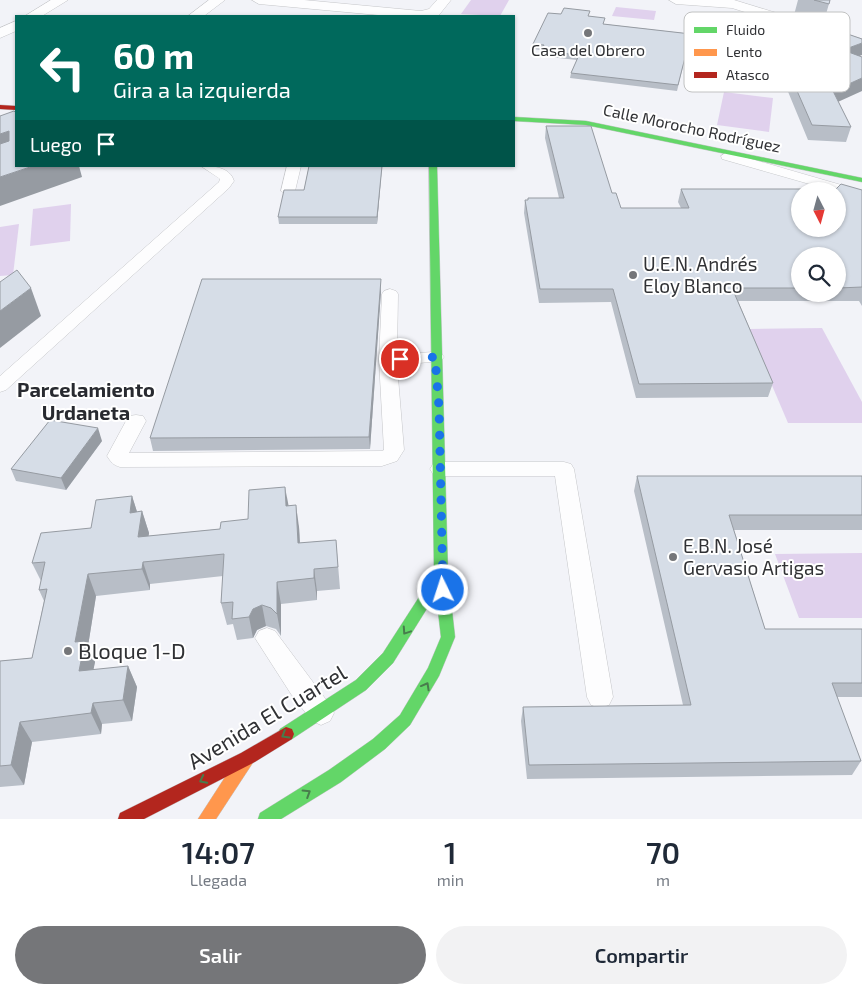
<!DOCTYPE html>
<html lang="es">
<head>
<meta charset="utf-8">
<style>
  body { margin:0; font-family:"Exo 2",sans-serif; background:#f2f2f3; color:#1f2937; height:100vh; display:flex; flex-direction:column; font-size:19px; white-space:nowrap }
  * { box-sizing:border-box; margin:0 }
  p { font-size:16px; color:#747a83 }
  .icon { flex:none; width:28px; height:28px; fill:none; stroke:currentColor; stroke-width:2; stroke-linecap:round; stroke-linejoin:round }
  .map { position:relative; height:819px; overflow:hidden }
  .side { display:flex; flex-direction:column; background:#fff; flex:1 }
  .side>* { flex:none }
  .hud { position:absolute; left:15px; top:15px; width:500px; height:152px; border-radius:0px; box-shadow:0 1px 4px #0004; background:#00695c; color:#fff; overflow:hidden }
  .needle { width:32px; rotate:174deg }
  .fabs { position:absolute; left:791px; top:182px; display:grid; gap:10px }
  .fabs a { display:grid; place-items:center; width:55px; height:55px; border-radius:50%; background:#fff; box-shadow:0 1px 4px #0004; font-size:25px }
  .pin { position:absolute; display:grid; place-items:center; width:42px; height:42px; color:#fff; margin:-21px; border:2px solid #fff; border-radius:50%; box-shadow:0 1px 5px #0007 }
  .me { position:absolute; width:55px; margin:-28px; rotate:356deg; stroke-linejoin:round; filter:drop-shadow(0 0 4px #0008) }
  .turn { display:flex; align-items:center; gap:18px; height:105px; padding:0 15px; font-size:22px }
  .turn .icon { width:65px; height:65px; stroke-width:2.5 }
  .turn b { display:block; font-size:35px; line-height:42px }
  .then { display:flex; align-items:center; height:48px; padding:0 15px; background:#0003; gap:10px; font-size:19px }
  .eta { display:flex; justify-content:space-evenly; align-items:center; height:85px; text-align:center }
  .eta b { font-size:30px; font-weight:600; line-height:35px }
  .cta { display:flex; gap:10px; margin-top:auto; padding:10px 15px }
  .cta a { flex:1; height:58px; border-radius:30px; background:#757679; color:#fff; font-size:20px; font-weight:600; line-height:58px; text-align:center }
  .cta a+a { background:#f2f2f3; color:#1f2937 }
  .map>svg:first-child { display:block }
  .green { fill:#e0d1ed }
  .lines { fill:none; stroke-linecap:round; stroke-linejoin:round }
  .lane-casing { stroke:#c5c6c9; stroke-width:1 }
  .street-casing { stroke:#c5c6c9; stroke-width:1 }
  .fast-casing { stroke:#c5c6c9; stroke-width:1 }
  .slow-casing { stroke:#c5c6c9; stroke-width:1 }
  .jam-casing { stroke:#c5c6c9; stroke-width:1 }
  .lane { fill:#fdfdfe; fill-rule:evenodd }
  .street { fill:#fdfdfe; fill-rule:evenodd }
  .fast { fill:#63d668; fill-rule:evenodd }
  .slow { fill:#ff974d; fill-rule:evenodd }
  .jam { fill:#b3261e; fill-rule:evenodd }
  .wall { fill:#b8bec7; fill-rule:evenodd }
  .shaded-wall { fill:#969ba2 }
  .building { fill:#d6dde7; stroke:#969ba2; fill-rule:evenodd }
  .oneway { stroke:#487c4c }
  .route { stroke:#1a73e8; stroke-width:9; stroke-dasharray:0 16.2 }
  .poi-dot { fill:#757679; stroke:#fff; stroke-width:2 }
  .labels { text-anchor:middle; stroke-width:4; stroke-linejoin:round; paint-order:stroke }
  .far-poi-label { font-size:16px; fill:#313235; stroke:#fff }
  .far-street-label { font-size:16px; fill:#313235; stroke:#fff }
  .poi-label { font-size:19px; fill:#313235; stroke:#fff; text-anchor:start }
  .neighbourhood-label { font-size:20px; font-weight:bold; fill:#282a30; stroke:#fff }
  .near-poi-label { font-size:22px; fill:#313235; stroke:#fff; text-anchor:start }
  .near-street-label { font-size:22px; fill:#313235; stroke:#fff }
  .key { fill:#fff; stroke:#c1c2c2; stroke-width:1 }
  .key-label { font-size:14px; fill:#313235 }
</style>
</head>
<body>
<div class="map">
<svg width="862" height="819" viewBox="0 0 862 819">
  <rect width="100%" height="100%" fill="#f2f3f8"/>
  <g class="green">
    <path d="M 471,0 L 509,0 L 500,16 L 461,14 Z"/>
    <path d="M 616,7 L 656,11 L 654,20 L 612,16 Z"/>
    <path d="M 724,92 L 773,98 L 769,132 L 717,125 Z"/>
    <path d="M 71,204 L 70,241 L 30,246 L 33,209 Z"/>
    <path d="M 19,224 L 13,275 L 0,276 L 0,227 Z"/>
    <path d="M 822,328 L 862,402 L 862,423 L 788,423 L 748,329 Z"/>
    <path d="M 862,553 L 862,618 L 799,618 L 775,554 Z"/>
  </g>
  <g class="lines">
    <defs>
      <g id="lane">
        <path d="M 727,152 L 862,191 L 862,199 L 722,159 L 721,156 Z"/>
        <path d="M 201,166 C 213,166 230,167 234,181 L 229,188 L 6,390 L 0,392 L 0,376 L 219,182 L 220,179 Z"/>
        <path d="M 287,166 L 301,166 L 295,191 L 288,195 L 281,191 Z"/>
        <path d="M 390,289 L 396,291 L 398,294 L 397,354 L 435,352 L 441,353 L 444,357 L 441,361 L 397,365 L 404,450 L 397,461 L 382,466 L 120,467 C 113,465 111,462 107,456 L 126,421 L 129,416 L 136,415 L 143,416 L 146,421 L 129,453 L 382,451 L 384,450 L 379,360 L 382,294 L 384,291 Z"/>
        <path d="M 440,462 L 564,462 L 571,464 L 574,469 L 613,697 L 609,705 L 600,708 L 591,705 L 587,697 L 555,476 L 440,476 L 433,474 L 430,469 L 433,464 Z"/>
        <path d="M 267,628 L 275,631 L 330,705 L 334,713 L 330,721 L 321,725 L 312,721 L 291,694 L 255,638 L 259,631 Z"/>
      </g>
      <g id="street">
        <path d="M 51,0 L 68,0 L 42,16 L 25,16 Z"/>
        <path d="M 209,0 L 225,0 L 204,16 L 188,16 Z"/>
        <path d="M 252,0 L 304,0 L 421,11 L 429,9 L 437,0 L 451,0 L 439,15 L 434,16 L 389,16 L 259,4 Z"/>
        <path d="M 669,0 L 734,0 L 862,39 L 862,49 L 732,8 L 676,4 Z"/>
        <path d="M 16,21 L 16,31 L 0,38 L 0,28 Z"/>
      </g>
      <g id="fast">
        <path d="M 514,117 L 586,121 L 862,178 L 862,182 L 586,125 L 514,121 Z"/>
        <path d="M 429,166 L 437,166 L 448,575 L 455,637 L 439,676 L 410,725 L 385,749 L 341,782 L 281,819 L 258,819 L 260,813 L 329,770 L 373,739 L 400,715 L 428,668 L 441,637 L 436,594 L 393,663 L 366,690 L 292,739 L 286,741 L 280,739 L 278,734 L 280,729 L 356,680 L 383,653 L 434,574 Z"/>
      </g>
      <path id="slow" d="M 246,751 L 252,754 L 254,759 L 252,764 L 216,819 L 198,819 L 240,754 Z"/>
      <g id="jam">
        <path d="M 0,105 L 16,106 L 16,110 L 0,109 Z"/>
        <path d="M 286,727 L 292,729 L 294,734 L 292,739 L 253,763 L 144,819 L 118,819 L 120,813 L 241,753 Z"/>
      </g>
    </defs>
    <use href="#lane" class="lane-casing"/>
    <use href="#street" class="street-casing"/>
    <use href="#fast" class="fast-casing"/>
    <use href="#slow" class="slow-casing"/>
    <use href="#jam" class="jam-casing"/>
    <use href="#lane" class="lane"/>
    <use href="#street" class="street"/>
    <use href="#fast" class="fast"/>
    <use href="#slow" class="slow"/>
    <use href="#jam" class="jam"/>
  </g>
  <g class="wall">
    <path d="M 798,0 L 830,0 L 823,25 L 859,56 L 838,101 L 851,127 L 846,142 L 808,140 L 784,82 L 764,90 L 693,63 L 696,49 L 787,32 L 794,15 Z"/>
    <path d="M 590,16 L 604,24 L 691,34 L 677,91 L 570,78 L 571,73 L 577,60 L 540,56 L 541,50 L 533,49 L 533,44 Z"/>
    <path d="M 546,126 L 612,193 L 621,208 L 681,208 L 678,202 L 681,189 L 862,190 L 862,306 L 859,301 L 738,301 L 773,383 L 768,397 L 636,398 L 611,302 L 539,303 L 524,213 L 525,200 L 528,200 L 528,198 L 559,198 L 545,138 ZM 800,256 L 838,256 L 838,294 L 800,294 Z"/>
    <path d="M 309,166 L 382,166 L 377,224 L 279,224 L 278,217 L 304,190 Z"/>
    <path d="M 381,291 L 370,449 L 153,451 L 150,438 Z"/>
    <path d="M 102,441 L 66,490 L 16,481 L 11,469 Z"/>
    <path d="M 637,476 L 862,476 L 862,530 L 734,530 L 765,629 L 862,629 L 862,697 L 837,697 L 861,761 L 852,775 L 527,779 L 521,721 L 523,707 L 683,705 L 634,491 Z"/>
    <path d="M 132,496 L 137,512 L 142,511 L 149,533 L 148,536 L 220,529 L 288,505 L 299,527 L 300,543 L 336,540 L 340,589 L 317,591 L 317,600 L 281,604 L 281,636 L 276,629 L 266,626 L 257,630 L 253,638 L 237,640 L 233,624 L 227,625 L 221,603 L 223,576 L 150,584 L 150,590 L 96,596 L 88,646 L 95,662 L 93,670 L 128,666 L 137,687 L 132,721 L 102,724 L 101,734 L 32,742 L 24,785 L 0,787 L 0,661 L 32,658 L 44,601 L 39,590 L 41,581 L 32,563 L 91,528 Z"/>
  </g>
  <g class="shaded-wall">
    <path d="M 862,43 L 862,55 L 839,64 L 843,50 Z"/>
    <path d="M 787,68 L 784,82 L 764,90 L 767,76 Z"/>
    <path d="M 862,78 L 862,91 L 829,106 L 833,91 Z"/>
    <path d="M 9,131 L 16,153 L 0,161 L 0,134 Z"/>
    <path d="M 33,166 L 79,166 L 82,177 L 0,206 L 0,177 Z"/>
    <path d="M 382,166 L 377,224 L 377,217 Z"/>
    <path d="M 381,279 L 381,291 L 370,449 L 369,437 Z"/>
    <path d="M 31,288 L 41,316 L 0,348 L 0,311 Z"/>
    <path d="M 98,428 L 102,441 L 66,490 L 61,478 Z"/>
    <path d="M 285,487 L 289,508 L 286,506 Z"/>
    <path d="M 132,496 L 139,518 L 130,513 Z"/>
    <path d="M 296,505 L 299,527 L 301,565 L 298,543 Z"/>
    <path d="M 142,511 L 149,533 L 146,559 L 138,537 Z"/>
    <path d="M 143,562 L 150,584 L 150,590 L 142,569 Z"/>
    <path d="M 314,569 L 317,591 L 317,600 L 314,578 Z"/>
    <path d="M 88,574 L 96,596 L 88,646 L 95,662 L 89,692 L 79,671 L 75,642 Z"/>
    <path d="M 277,582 L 281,604 L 281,636 L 277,614 Z"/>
    <path d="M 262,605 L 266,626 L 257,630 L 253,638 L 249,617 L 253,609 Z"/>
    <path d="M 128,666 L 137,687 L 132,721 L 123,700 Z"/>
    <path d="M 93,703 L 102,724 L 101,734 L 91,713 Z"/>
    <path d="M 20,722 L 32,742 L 24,785 L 11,765 Z"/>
  </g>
  <g class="building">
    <path d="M 814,0 L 830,0 L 829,4 Z"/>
    <path d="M 564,8 L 590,11 L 588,16 L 605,18 L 603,24 L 691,34 L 678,85 L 571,73 L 579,55 L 541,51 L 544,45 L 533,44 L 548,13 L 561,14 Z"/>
    <path d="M 793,15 L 862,39 L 862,43 L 843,50 L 862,57 L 862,78 L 833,91 L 851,127 L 812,125 L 787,68 L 767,76 L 696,49 L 764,25 L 787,32 Z"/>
    <path d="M 14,111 L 16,113 L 16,166 L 33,166 L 0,177 L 0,144 L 9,141 L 9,131 L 0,134 L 0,116 Z"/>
    <path d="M 546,126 L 591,126 L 612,193 L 616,193 L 621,208 L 689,208 L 681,189 L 836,189 L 841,184 L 862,190 L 862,287 L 838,288 L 838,256 L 800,256 L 800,288 L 732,288 L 773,383 L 639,384 L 613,289 L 540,289 L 525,200 L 528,200 L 528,198 L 564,198 ZM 800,191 L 838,191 L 838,229 L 800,229 Z"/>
    <path d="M 309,166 L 382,166 L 377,217 L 278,217 L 284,190 L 304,190 Z"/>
    <path d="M 17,270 L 31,288 L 0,311 L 0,282 Z"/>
    <path d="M 202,279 L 381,279 L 369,437 L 150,438 Z"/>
    <path d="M 50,420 L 98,428 L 61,478 L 11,469 Z"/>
    <path d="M 637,476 L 862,476 L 862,515 L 729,515 L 765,629 L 862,629 L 862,683 L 832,683 L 861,761 L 529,765 L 523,707 L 691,705 Z"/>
    <path d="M 285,487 L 286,506 L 296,505 L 298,543 L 336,540 L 338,567 L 314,569 L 314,578 L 277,582 L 277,614 L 271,608 L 262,605 L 253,609 L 249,617 L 232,619 L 233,602 L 221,603 L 224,554 L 143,562 L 142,569 L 88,574 L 75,642 L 85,641 L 79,671 L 128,666 L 123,700 L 93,703 L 91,713 L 20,722 L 11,765 L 0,766 L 0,661 L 32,658 L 47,589 L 39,590 L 45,562 L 32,563 L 41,533 L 91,528 L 96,500 L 132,496 L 130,513 L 142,511 L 138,537 L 220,529 L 221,522 L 248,519 L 249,490 Z"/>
  </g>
  <defs><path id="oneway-chevron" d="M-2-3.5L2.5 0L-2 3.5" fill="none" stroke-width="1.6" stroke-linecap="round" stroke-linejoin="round" transform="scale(1.25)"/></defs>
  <g class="oneway">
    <use href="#oneway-chevron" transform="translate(406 631) rotate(124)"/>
    <use href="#oneway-chevron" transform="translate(426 686) rotate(-61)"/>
    <use href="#oneway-chevron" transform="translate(285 735) rotate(149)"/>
    <use href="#oneway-chevron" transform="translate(203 780) rotate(153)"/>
    <use href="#oneway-chevron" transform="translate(307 793) rotate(-32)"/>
  </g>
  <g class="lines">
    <path class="route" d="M 400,359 L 435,357 L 439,407 L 443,590"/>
  </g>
  <g class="poi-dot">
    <circle cx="588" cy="33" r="5"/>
    <circle cx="633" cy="275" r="5"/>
    <circle cx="673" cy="557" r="5"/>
    <circle cx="68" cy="651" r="5"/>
  </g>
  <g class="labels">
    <g class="far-poi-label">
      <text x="588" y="56">Casa del Obrero</text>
    </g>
    <g class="far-street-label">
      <text transform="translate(692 128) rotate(12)" y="6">Calle Morocho Rodríguez</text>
    </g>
    <g class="poi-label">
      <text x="643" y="271">U.E.N. Andrés<tspan x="643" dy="22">Eloy Blanco</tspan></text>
      <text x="683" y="553">E.B.N. José<tspan x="683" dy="22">Gervasio Artigas</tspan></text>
    </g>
    <g class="neighbourhood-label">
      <text x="86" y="397">Parcelamiento<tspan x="86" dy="23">Urdaneta</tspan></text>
    </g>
    <g class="near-poi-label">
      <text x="78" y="659">Bloque 1-D</text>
    </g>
    <g class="near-street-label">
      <text transform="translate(267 717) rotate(-31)" y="8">Avenida El Cuartel</text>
    </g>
  </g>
  <rect x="684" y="12" width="166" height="80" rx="8" class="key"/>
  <rect x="694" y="27" width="23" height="6" fill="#63d668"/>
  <rect x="694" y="49" width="23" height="7" fill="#ff974d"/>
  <rect x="694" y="72" width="23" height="6" fill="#b3261e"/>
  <g class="key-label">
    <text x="726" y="35">Fluido</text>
    <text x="726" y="57">Lento</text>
    <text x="726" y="80">Atasco</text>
  </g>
</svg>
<div class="fabs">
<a><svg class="needle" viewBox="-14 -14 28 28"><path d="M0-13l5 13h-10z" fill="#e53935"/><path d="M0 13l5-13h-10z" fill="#747a83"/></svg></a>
<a><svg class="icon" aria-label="search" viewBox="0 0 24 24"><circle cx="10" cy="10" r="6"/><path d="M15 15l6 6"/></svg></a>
</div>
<div class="pin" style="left:400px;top:359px;background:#d93025"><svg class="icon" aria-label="arrive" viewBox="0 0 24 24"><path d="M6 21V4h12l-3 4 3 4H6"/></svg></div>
<svg class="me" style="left:443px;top:590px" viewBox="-20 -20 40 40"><circle r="17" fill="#1a73e8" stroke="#fff" stroke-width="3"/><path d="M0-11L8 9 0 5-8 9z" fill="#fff"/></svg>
<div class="hud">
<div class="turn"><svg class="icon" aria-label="left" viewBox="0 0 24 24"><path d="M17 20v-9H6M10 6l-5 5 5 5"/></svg><div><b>60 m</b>Gira a la izquierda</div></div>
<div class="then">Luego<svg class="icon" aria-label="arrive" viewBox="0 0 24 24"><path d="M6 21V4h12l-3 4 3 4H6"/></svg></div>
</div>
</div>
<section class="side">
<div class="eta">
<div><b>14:07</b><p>Llegada</p></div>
<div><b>1</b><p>min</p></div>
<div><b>70</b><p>m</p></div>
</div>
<div class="cta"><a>Salir</a><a>Compartir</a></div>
</section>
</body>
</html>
